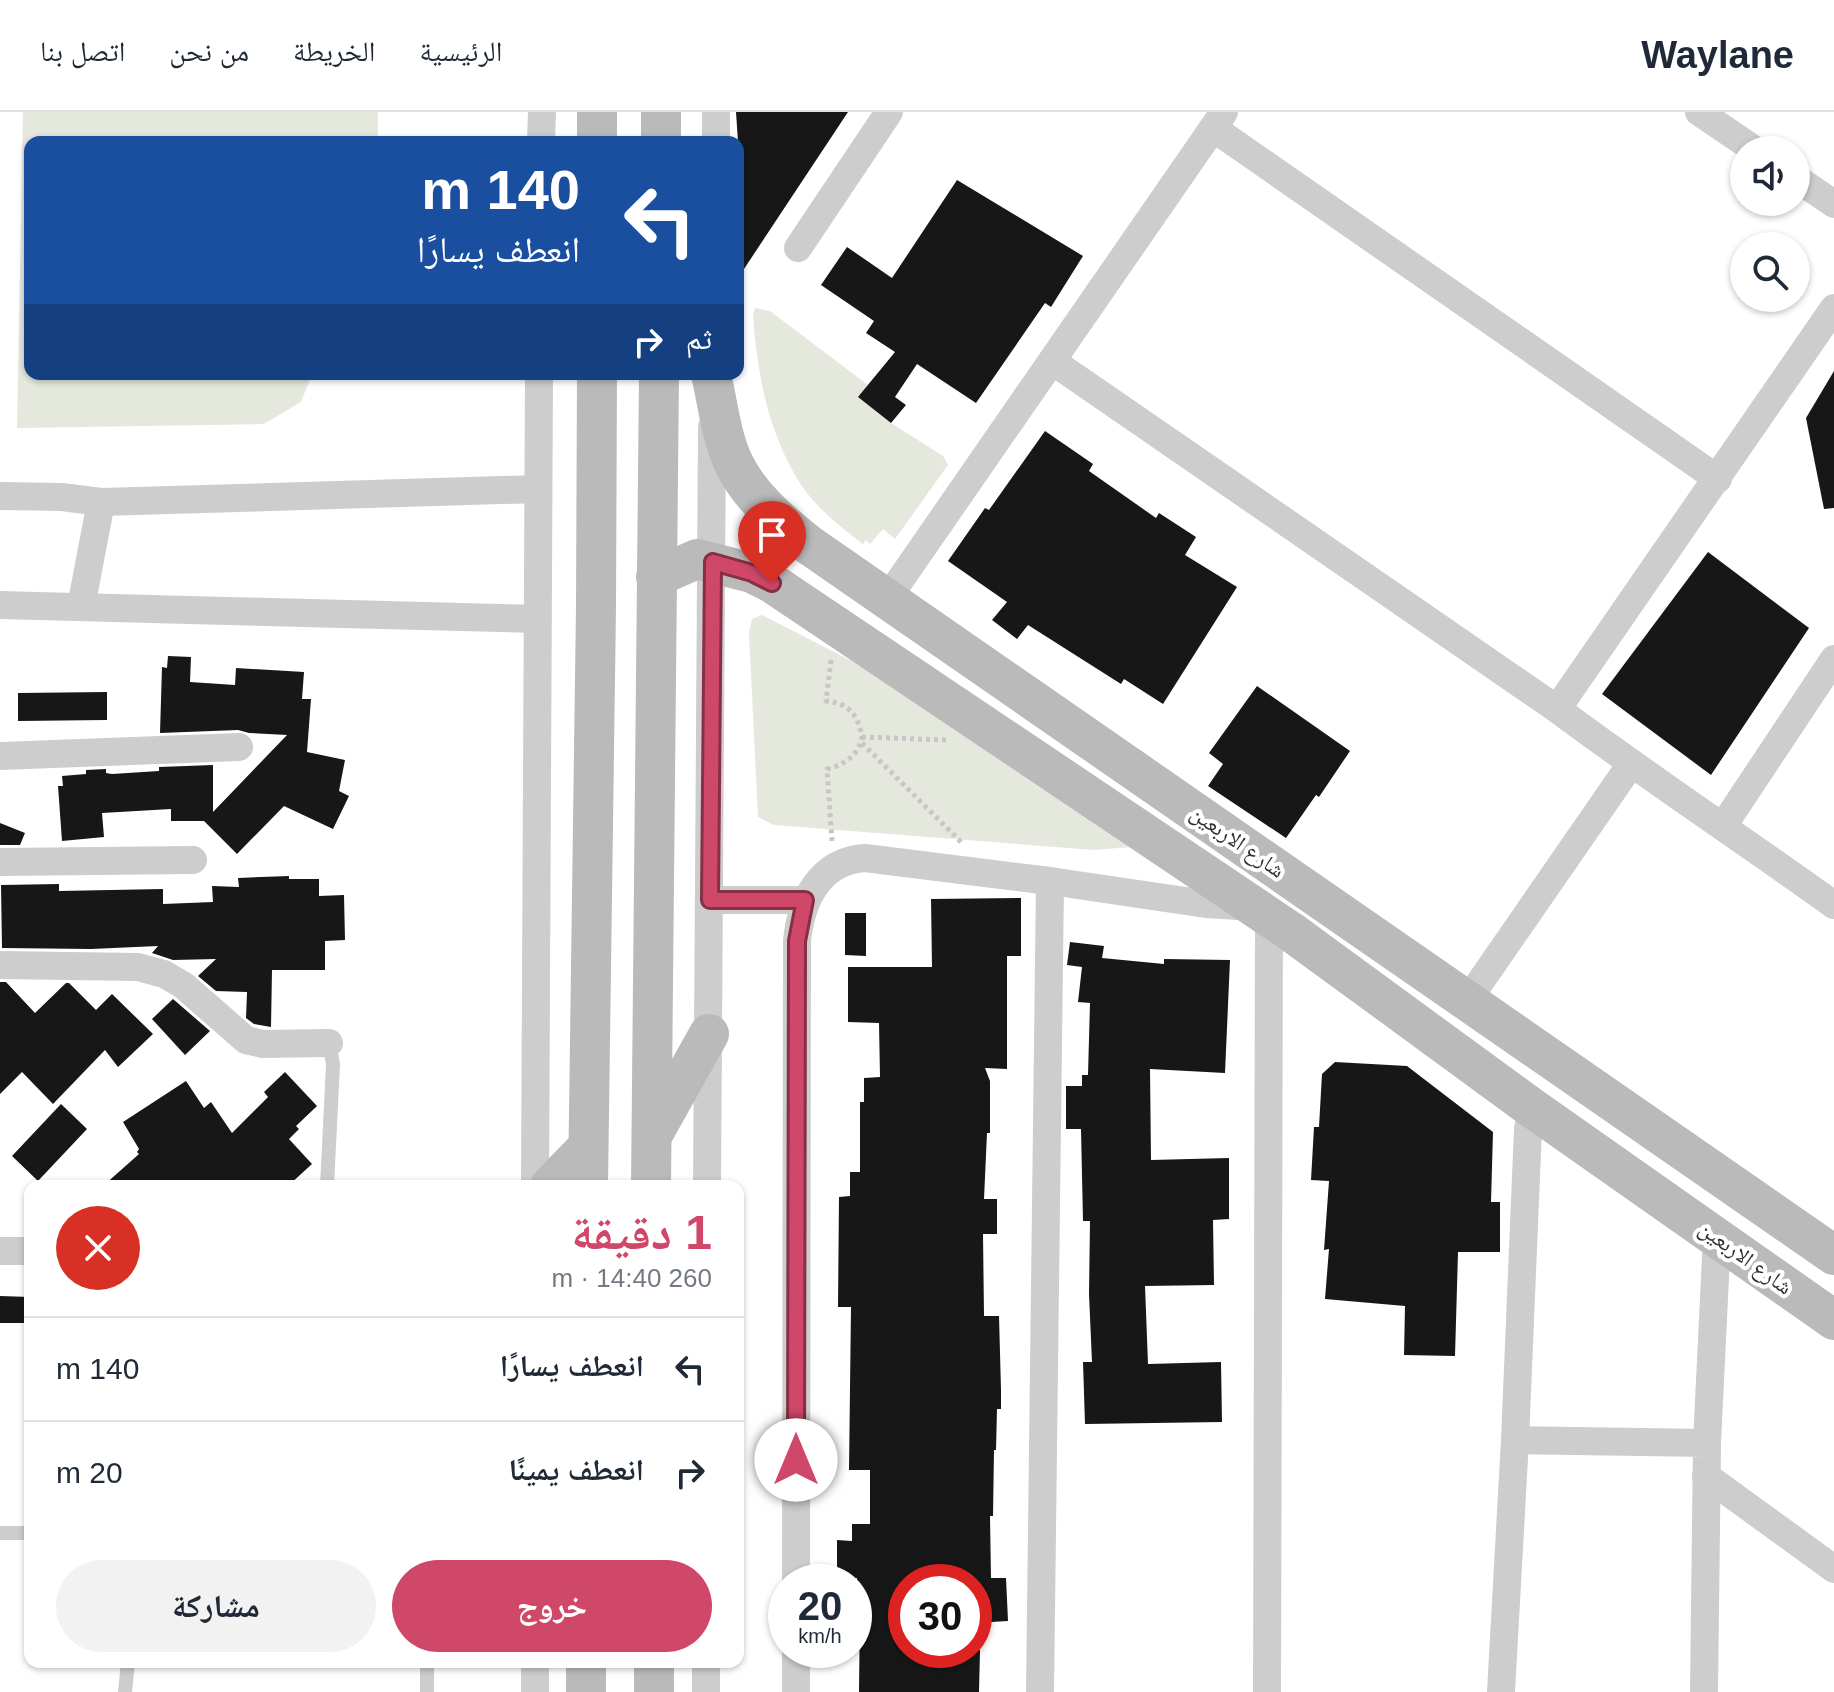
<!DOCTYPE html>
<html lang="ar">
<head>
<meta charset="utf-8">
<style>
  body { margin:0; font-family:Helvetica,"Noto Naskh Arabic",sans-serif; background:#f2f2f3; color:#1f2937; direction:rtl; height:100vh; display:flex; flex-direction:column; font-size:30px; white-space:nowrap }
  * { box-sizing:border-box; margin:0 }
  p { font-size:26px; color:#747a83 }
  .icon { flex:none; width:44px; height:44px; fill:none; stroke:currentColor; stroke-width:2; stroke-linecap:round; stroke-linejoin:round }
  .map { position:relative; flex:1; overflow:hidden; direction:ltr }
  .sheet { position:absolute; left:24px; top:1068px; width:720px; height:488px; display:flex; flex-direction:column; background:#fff; border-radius:16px; box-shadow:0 2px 6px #0004; direction:rtl }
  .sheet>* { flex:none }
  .top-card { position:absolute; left:24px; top:24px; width:720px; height:244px; border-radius:16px; box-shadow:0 2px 6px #0004; direction:rtl; background:#1a4fa0; color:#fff; overflow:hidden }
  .tools { position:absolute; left:1730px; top:24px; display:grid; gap:16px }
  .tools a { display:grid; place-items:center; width:80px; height:80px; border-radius:50%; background:#fff; box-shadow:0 2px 6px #0004; font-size:40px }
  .speed { position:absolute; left:768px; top:1452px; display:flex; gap:16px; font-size:40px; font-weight:700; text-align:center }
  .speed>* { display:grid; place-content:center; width:104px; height:104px; border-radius:50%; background:#fff; box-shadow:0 2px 6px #0004; line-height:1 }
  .speed small { font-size:20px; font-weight:400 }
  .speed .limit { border:12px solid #d22; background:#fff; color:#111 }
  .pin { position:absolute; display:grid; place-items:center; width:68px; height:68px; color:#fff; margin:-82px -34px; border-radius:50% 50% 50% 0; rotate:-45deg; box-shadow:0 0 8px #0007 }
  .pin .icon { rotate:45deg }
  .me { position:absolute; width:88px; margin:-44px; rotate:0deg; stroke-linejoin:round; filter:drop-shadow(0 0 6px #0008) }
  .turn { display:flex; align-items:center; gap:28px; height:168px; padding:0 32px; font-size:36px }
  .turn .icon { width:104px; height:104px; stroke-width:2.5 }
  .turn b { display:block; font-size:56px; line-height:68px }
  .then { display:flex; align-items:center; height:76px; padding:0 32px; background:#0003; gap:16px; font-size:30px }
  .round { display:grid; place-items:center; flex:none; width:84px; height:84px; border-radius:42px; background:#f2f2f3 }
  .summary { display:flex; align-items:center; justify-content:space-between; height:136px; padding:0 32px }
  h1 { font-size:48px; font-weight:700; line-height:60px; color:#d04869 }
  .primary-button { display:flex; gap:16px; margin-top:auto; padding:16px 32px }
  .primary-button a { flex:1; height:92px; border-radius:48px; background:#d04869; color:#fff; font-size:32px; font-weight:700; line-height:92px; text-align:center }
  .primary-button a+a { background:#f2f2f3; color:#1f2937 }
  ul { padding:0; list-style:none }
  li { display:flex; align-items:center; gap:24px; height:104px; padding:0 32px; border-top:2px solid #e0e1e3 }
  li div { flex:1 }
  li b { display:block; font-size:30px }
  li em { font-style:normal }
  header { display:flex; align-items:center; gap:48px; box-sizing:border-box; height:112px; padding:0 40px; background:#fff; border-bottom:2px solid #e0e1e3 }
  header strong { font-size:38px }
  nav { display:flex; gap:44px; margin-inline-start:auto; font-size:28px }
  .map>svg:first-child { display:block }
  .green { fill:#e5e8dd }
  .building { fill:#171717 }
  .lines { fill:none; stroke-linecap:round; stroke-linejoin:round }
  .path { stroke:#c7c7c7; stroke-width:5; stroke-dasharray:4 4; stroke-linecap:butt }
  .service { stroke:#cdcdcd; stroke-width:14 }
  .minor { stroke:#cdcdcd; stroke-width:28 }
  .secondary { stroke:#bababa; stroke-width:40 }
  .route-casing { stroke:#872f44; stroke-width:20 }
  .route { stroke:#d04869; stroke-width:14 }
  .labels { text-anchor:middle; stroke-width:8; stroke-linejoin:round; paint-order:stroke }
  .street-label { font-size:22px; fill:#303030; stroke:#fff }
</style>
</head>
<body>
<header>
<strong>Waylane</strong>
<nav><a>الرئيسية</a><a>الخريطة</a><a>من نحن</a><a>اتصل بنا</a></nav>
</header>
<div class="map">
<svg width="1834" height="1580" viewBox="0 0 1834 1580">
  <rect width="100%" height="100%" fill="#fff"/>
  <g class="green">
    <path d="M 23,0 L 378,0 L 378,30 L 30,30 L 30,262 L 312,262 L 301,290 L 264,312 L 17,316 Z"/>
    <path d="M 755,196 L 770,199 L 868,273 L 859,286 L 891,311 L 943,344 L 948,353 L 895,427 L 883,417 L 870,432 L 866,428 L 863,432 C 845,419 817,396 804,377 C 769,326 757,263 753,202 Z"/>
    <path d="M 762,503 L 875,561 L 1143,734 L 1094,738 L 774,713 L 758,705 L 749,521 L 752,507 Z"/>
  </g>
  <g class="building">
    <path d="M 736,0 L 848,0 L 742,160 L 738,30 Z"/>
    <path d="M 957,68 L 1083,144 L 1051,195 L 1045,191 L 976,291 L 917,252 L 895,285 L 906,293 L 891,311 L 858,285 L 895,240 L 866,221 L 874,209 L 821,173 L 847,135 L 892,166 Z"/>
    <path d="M 1834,259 L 1834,396 L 1824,397 L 1806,306 Z"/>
    <path d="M 1045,319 L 1093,352 L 1089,359 L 1156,406 L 1159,401 L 1196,425 L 1185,443 L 1237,475 L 1163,592 L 1124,567 L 1121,572 L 1028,513 L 1017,527 L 992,508 L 1007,490 L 948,449 L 985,396 L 989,398 Z"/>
    <path d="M 1708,440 L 1809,516 L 1711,663 L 1602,582 Z"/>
    <path d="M 168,544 L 191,545 L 190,570 L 235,573 L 236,556 L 304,560 L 302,587 L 311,587 L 307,640 L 345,648 L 339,679 L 349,684 L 333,717 L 284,694 L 237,742 L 204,709 L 171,709 L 171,697 L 102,701 L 104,725 L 62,729 L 58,674 L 63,674 L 62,664 L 86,662 L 86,658 L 106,657 L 106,661 L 112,662 L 159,659 L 159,655 L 213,653 L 213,700 L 287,623 L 249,621 L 238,618 L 160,621 L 162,555 L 167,556 Z"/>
    <path d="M 1257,574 L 1350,639 L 1319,685 L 1316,683 L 1286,726 L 1208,674 L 1223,652 L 1209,641 Z"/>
    <path d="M 107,580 L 107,608 L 18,609 L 18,581 Z"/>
    <path d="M 0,711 L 25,721 L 20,733 L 0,733 Z"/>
    <path d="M 289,764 L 289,767 L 319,767 L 319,784 L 344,783 L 345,828 L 325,829 L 325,858 L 272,858 L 271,915 L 254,912 L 246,906 L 247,880 L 216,879 L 198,864 L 216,847 L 173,848 L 152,841 L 158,834 L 91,837 L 2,836 L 1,773 L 59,772 L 59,779 L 163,777 L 163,792 L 213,790 L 212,774 L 239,775 L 238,766 Z"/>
    <path d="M 1021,786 L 1021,844 L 1007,844 L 1007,957 L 985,956 L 990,969 L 990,1021 L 987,1021 L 984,1087 L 997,1087 L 997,1122 L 983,1122 L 984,1204 L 999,1204 L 1001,1278 L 1001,1297 L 997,1297 L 996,1338 L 994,1338 L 993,1404 L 990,1404 L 991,1466 L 1006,1466 L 1008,1509 L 974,1511 L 974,1470 L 906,1470 L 906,1538 L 980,1538 L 979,1580 L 859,1580 L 860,1491 L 856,1491 L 857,1466 L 837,1466 L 837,1428 L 852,1429 L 852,1412 L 870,1412 L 870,1358 L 849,1358 L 851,1195 L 838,1195 L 839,1085 L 850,1084 L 850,1060 L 860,1060 L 860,990 L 864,990 L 864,966 L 880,965 L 879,911 L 848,910 L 848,855 L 932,855 L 931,787 Z"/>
    <path d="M 845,801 L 866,801 L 866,844 L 845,843 Z"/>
    <path d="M 1070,830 L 1104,834 L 1102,846 L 1164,852 L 1164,847 L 1230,848 L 1225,961 L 1150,957 L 1151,1048 L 1229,1046 L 1229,1107 L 1213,1108 L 1214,1173 L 1145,1174 L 1148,1252 L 1221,1250 L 1222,1310 L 1085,1312 L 1083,1250 L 1092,1250 L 1089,1182 L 1090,1109 L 1083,1109 L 1081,1017 L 1066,1017 L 1066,974 L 1082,974 L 1082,963 L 1088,963 L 1090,891 L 1078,890 L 1082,855 L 1067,853 Z"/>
    <path d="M 0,870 L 6,870 L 35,901 L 66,871 L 69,871 L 96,898 L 112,882 L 153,922 L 118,955 L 105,938 L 53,992 L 22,960 L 0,982 Z"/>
    <path d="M 173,887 L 210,919 L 185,943 L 152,907 Z"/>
    <path d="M 1335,950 L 1407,954 L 1493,1020 L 1491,1090 L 1500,1090 L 1500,1140 L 1458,1140 L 1455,1244 L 1404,1243 L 1405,1194 L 1325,1187 L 1329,1137 L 1324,1138 L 1329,1069 L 1311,1068 L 1314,1015 L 1319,1015 L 1322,962 Z"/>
    <path d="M 285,960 L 317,994 L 296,1014 L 299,1017 L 289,1027 L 312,1052 L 288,1074 L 103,1074 L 139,1042 L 137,1040 L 139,1037 L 123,1010 L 186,969 L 204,996 L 211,990 L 232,1021 L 268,985 L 264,980 Z"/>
    <path d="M 61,992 L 87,1017 L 38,1069 L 12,1044 Z"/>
    <path d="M 0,1184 L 30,1185 L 30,1211 L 0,1211 Z"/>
  </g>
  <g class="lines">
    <g class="path">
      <path d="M 831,548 L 826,589 C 850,591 858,604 862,625 C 859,643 844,653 827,657 L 832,729"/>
      <path d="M 862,625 L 946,628"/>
      <path d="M 862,631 L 963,732"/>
    </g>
    <g class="service">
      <path d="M 327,1074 L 333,952 L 329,931"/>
      <path d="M 0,1421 L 30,1421"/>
      <path d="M 427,1550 L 427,1580"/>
      <path d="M 125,1580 L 128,1550"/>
    </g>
    <g class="minor">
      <path d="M 1699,0 L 1755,38"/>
      <path d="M 1213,16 L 1718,367"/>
      <path d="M 541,30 L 542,0"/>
      <path d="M 716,30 L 716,0"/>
      <path d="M 1796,66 L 1834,92"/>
      <path d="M 798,136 L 889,0"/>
      <path d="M 1052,249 L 1557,597 L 1834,196"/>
      <path d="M 0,384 L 62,385 L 101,390 L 81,495"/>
      <path d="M 101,390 L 538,377"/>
      <path d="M 887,487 L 1224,0"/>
      <path d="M 0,493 L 537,507"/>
      <path d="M 1557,597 C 1648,665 1742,727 1834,793"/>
      <path d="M 0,644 L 239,635"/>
      <path d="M 1723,714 L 1834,547"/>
      <path d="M 0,750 L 193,748"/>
      <path d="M 710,788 L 805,788"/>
      <path d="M 0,853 L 138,855 L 164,862 L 183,873 L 246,928 L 263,932 L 329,931"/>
      <path d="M 1467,889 L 1631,652"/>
      <path d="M 535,1074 L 539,262"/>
      <path d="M 707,1074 L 712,315"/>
      <path d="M 0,1139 L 30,1139"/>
      <path d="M 1515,1328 L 1707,1331 L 1704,1580"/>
      <path d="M 1707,1331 L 1717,1124"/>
      <path d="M 1706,1364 L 1834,1457"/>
      <path d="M 796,1470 L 797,829 C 801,789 819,749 865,746 L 1050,769 L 1206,792 L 1254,795"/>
      <path d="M 535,1550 L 535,1580"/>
      <path d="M 706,1580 L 706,1550"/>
      <path d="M 796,1580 L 796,1538"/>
      <path d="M 1040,1580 L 1050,769"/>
      <path d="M 1267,1580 L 1269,805"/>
      <path d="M 1501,1580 L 1515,1328 L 1528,1017 L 1532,996"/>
    </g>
    <g class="secondary">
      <path d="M 597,30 L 597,0"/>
      <path d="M 661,30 L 661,0"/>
      <path d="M 711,262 C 718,292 721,325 734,352 C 751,386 780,410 809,433 L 1834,1143"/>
      <path d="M 656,465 L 697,447 L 752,461 L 772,471 L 1290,819 L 1532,996 L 1834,1208"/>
      <path d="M 653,1022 L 709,922"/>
      <path d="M 550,1074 L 588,1035"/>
      <path d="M 588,1074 L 596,494 L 597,262"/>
      <path d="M 651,1074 L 659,262"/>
      <path d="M 654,1550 L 654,1580"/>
      <path d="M 586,1580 L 586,1550"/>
    </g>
  </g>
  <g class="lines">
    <defs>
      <path id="route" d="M 772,471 L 752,461 L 713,450 L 710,788 L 805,788 L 797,829 L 796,1348"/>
    </defs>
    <use href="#route" class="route-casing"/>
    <use href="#route" class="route"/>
  </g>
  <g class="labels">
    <g class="street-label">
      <text transform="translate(1238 729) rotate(35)" y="8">شارع الاربعين</text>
      <text transform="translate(1746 1145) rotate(36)" y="8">شارع الاربعين</text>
    </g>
  </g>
</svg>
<div class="tools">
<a><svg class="icon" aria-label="sound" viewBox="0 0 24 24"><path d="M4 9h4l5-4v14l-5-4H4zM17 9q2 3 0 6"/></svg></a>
<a><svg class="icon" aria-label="search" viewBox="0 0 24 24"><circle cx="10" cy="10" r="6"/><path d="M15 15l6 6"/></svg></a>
</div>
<div class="speed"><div>20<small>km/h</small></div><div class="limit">30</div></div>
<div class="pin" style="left:772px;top:471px;background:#d93025"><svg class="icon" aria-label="arrive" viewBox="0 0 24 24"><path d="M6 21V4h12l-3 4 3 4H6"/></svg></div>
<svg class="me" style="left:796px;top:1348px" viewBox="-20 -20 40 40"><circle r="19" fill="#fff"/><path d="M0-13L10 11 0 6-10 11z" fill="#d04869"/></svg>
<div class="top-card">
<div class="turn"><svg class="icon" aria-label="left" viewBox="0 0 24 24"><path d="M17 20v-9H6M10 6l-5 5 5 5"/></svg><div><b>140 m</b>انعطف يسارًا</div></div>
<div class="then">ثم<svg class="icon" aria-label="right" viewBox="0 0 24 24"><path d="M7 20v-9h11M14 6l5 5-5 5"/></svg></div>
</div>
<section class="sheet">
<div class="summary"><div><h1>1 دقيقة</h1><p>260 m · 14:40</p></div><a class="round" style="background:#d93025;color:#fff"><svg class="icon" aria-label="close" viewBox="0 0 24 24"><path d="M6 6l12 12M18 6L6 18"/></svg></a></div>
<ul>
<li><svg class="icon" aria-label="left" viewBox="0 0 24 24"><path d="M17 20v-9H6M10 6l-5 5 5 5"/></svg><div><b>انعطف يسارًا</b></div><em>140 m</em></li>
<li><svg class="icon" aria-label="right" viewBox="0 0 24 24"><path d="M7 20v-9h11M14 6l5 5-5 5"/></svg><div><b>انعطف يمينًا</b></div><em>20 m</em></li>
</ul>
<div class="primary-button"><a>خروج</a><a>مشاركة</a></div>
</section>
</div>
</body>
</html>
